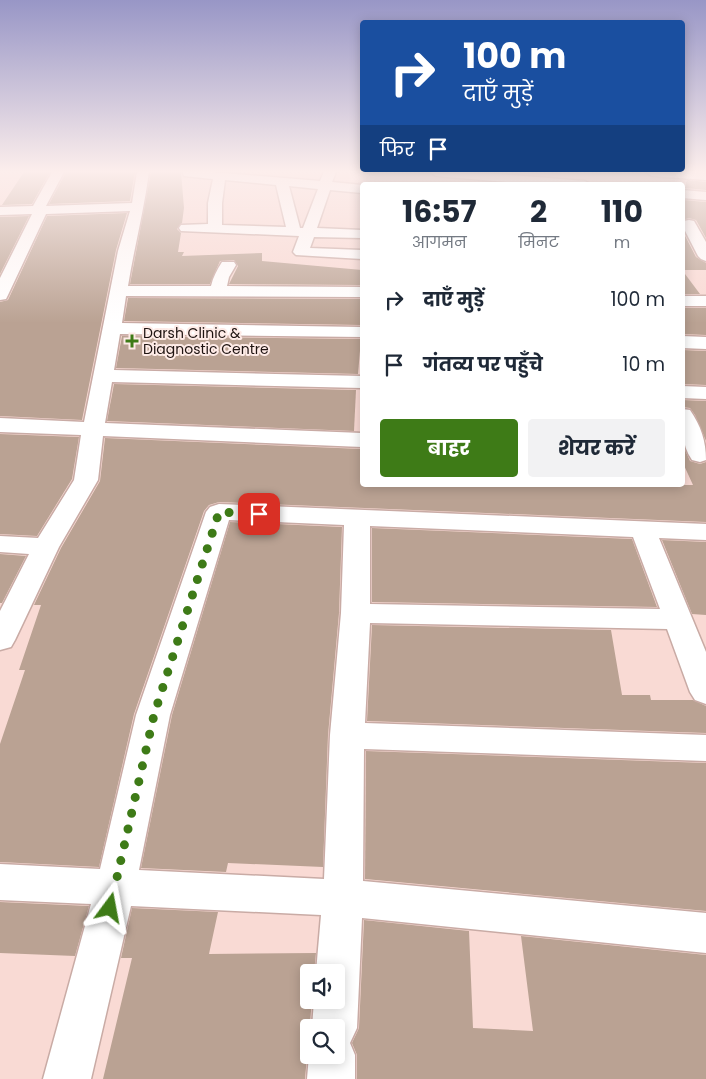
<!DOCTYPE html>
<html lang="hi">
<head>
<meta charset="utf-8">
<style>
  body { margin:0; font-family:Poppins,"Noto Sans Devanagari",sans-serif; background:#f2f2f3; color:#1f2937; height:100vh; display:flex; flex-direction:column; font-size:19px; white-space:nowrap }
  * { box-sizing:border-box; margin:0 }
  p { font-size:16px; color:#747a83 }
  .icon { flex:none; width:28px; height:28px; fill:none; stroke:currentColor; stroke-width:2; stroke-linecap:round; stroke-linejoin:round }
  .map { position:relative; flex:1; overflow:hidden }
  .panel { position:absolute; left:360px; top:182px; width:325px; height:305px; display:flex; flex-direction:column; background:#fff; border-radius:5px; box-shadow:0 2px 12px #0003 }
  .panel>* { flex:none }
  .hud { position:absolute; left:360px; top:20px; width:325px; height:152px; border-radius:5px; box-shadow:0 2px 12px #0003; background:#1a4fa0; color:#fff; overflow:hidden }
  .tools { position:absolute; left:300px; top:964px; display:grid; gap:10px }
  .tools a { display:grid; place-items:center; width:45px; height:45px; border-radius:5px; background:#fff; box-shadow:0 2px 12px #0003; font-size:25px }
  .pin { position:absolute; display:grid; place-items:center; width:42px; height:42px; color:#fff; margin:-21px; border-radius:10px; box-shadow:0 2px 8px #0006 }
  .me { position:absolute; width:55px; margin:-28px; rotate:13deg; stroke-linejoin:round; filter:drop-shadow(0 0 4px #0008) }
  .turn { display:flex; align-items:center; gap:18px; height:105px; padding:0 20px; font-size:22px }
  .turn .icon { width:65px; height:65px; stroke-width:2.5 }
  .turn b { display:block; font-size:35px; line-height:42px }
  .then { display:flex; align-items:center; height:48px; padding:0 20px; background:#0003; gap:10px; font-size:19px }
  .eta { display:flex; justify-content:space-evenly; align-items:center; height:85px; text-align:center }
  .eta b { font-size:30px; font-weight:700; line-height:35px }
  .button { display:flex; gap:10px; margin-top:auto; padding:10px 20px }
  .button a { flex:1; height:58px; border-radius:5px; background:#3e7b17; color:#fff; font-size:20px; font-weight:700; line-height:58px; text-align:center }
  .button a+a { background:#f2f2f3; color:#1f2937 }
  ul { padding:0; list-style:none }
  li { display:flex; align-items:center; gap:15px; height:65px; padding:0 20px }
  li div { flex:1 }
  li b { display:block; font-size:19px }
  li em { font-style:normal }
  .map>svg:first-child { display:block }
  .building { fill:#baa293 }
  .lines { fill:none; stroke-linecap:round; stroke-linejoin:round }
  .minor-casing { stroke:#c9aba5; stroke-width:3 }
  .minor { fill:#fff; fill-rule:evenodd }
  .route { stroke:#3e7b17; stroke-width:9; stroke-dasharray:0 16.2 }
  .poi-dot { fill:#3e7b17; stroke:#feebe7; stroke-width:2 }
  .labels { text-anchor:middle; stroke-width:4; stroke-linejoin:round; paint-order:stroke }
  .far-poi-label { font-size:14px; fill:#1e1311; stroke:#feebe7; text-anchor:start }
</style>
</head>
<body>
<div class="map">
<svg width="706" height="1079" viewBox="0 0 706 1079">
  <rect width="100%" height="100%" fill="#f9dad4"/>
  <g class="building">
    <path d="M 24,172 L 50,172 L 32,204 L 2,205 Z"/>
    <path d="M 66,172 L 135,172 L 130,201 L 49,204 Z"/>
    <path d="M 151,172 L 181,172 L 184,208 L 182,223 L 177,229 L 181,233 L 178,252 L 184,252 L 182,256 L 262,253 L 262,261 L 362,270 L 361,285 L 229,284 L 238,266 L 234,260 L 220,261 L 210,284 L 130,284 Z"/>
    <path d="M 687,180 L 706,182 L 706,190 L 685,188 Z"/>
    <path d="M 683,200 L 706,202 L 706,238 L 696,220 L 689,218 L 682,220 Z"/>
    <path d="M 127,213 L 116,250 L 82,420 L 0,416 L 0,302 L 8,300 L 47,216 Z"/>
    <path d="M 29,216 L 0,274 L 0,217 Z"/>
    <path d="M 682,230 L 696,257 L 706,263 L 706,270 L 682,270 Z"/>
    <path d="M 682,270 L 700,294 L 682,294 Z"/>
    <path d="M 128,298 L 360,299 L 360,325 L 124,321 Z"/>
    <path d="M 682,308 L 706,308 L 706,335 L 682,334 Z"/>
    <path d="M 122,336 L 361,339 L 358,374 L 116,368 Z"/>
    <path d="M 682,350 L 706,351 L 706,385 L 682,384 Z"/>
    <path d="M 114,384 L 356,390 L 354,431 L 107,421 Z"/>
    <path d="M 682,400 L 706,401 L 706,441 L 695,415 L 690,408 L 682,407 Z"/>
    <path d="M 0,434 L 79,437 L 72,479 L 37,536 L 0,534 Z"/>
    <path d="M 105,438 L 362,449 L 362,485 L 693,485 L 682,461 L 682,443 L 690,461 L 700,464 L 706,462 L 706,522 L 219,502 L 209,505 L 204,511 L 134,714 L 99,867 L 0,862 L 0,744 L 25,670 L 19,670 L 41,605 L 34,605 L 61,548 L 100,481 Z"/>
    <path d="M 230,522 L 342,527 L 339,613 L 328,735 L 323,867 L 228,863 L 226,872 L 141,868 L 172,715 Z"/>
    <path d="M 372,528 L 632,539 L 657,607 L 372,602 Z"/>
    <path d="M 662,540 L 706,542 L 706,615 L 692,614 Z"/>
    <path d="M 0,554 L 26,556 L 2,603 L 0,603 Z"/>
    <path d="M 372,625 L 611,630 L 622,695 L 650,695 L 651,700 L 693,700 L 706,706 L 706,733 L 367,721 Z"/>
    <path d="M 366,751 L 706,763 L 706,911 L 365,879 Z"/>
    <path d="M 0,902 L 89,906 L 75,956 L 0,953 Z"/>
    <path d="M 132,908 L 218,912 L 209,954 L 316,953 L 314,972 L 309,972 L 309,1000 L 312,1000 L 305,1079 L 103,1079 L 132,958 L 121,958 Z"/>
    <path d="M 364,920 L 469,931 L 473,1028 L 533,1031 L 521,936 L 706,955 L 706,1079 L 357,1079 L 357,1055 L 352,1043 L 359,1028 Z"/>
  </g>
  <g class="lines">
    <defs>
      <g id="minor">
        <path d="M 52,172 L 64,172 L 46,206 L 132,203 L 137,172 L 149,172 C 144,211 134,248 128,286 L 211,286 C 213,277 217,270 222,262 L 234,262 L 236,265 L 229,277 L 227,286 L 362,287 L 362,297 L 126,296 L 122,323 L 362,327 L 362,337 L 120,334 L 114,370 L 362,376 L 362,388 L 112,382 L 105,423 L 362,433 L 362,447 L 103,436 L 98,480 L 59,547 L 15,640 L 11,647 L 0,650 L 0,611 L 29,554 L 0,552 L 0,536 L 38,538 L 74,480 L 81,435 L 0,432 L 0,418 L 84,422 L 118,251 L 130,211 L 46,214 L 8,295 L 6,299 L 0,300 L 0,278 L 32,214 L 0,215 L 0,207 L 33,206 Z"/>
        <path d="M 183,172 L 212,172 L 320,181 L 324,172 L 336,172 L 332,182 L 362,185 L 362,193 L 330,190 L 317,228 L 362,230 L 362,238 L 314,237 L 310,248 L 362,250 L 362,259 L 296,255 L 293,252 L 299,236 L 181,231 L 179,228 L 181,225 L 208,224 L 208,203 L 213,179 L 184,176 ZM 225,180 L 276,185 L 286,227 L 222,225 L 222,203 ZM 289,186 L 318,189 L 303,228 L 300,228 Z"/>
        <path d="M 430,172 L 473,172 L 585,181 L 591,185 L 542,185 L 436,176 Z"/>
        <path d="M 646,172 L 706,172 L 706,180 L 652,176 Z"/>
        <path d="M 682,190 L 706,192 L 706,200 L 682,198 Z"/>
        <path d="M 689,220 L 694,221 L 706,242 L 706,261 L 701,259 L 698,256 L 682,225 L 684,221 Z"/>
        <rect x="682" y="296" width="24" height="10"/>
        <path d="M 682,336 L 706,337 L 706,349 L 682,348 Z"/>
        <path d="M 682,386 L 706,387 L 706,399 L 682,398 Z"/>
        <path d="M 682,409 L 690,410 C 701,426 706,441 706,460 L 700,462 L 692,460 C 681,444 682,427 682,409 Z"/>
        <path d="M 219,504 L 706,524 L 706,540 L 659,538 L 706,652 L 706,704 L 695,700 L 690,692 L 667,629 L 370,623 L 365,723 L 706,735 L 706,761 L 364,749 L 363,881 L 706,913 L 706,953 L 362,918 L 357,1028 L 350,1043 L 355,1055 L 355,1079 L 307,1079 L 309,1055 L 336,1055 L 336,1028 L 312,1028 L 314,1000 L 336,1000 L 336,972 L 316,972 L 321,915 L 131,906 L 91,1079 L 43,1079 L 91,904 L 0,900 L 0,864 L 100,869 L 136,715 L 206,512 L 210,507 ZM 229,520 L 344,525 L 341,613 L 330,735 L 324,879 L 139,870 L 170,715 ZM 370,526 L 633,537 L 660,609 L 370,604 Z"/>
      </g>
    </defs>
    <use href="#minor" class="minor-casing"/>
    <use href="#minor" class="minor"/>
  </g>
  <linearGradient id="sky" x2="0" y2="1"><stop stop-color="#9896c6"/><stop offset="0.53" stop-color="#fceeec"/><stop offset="1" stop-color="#fceeec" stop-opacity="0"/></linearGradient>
  <rect width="706" height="323" fill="url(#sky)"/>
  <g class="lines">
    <path class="route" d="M 110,908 L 154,715 L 219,512 L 259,514"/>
  </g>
  <path class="poi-dot" d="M129.5 333.5h5v5h5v5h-5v5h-5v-5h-5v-5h5z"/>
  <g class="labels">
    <g class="far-poi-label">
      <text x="143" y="338">Darsh Clinic &amp;<tspan x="143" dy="16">Diagnostic Centre</tspan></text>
    </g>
  </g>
</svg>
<div class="tools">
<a><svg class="icon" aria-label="sound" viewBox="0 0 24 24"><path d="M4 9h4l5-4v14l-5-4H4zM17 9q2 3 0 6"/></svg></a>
<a><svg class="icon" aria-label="search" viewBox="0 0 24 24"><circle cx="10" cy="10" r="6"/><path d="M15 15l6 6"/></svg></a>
</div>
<div class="pin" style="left:259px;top:514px;background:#d93025"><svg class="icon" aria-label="arrive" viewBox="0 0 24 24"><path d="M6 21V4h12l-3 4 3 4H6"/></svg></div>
<svg class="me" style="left:110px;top:908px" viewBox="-20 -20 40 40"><path d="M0-17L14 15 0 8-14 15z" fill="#3e7b17" stroke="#fff" stroke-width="4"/></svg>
<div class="hud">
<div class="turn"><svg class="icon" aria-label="right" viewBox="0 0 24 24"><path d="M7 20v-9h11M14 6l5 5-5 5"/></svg><div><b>100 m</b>दाएँ मुड़ें</div></div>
<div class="then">फिर<svg class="icon" aria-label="arrive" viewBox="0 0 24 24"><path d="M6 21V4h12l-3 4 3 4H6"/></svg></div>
</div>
<section class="panel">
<div class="eta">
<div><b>16:57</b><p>आगमन</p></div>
<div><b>2</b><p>मिनट</p></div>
<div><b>110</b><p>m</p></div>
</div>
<ul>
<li><svg class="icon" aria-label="right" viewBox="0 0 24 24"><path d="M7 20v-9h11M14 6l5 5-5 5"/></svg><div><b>दाएँ मुड़ें</b></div><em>100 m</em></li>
<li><svg class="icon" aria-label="arrive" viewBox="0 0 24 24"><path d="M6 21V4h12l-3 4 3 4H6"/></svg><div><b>गंतव्य पर पहुँचे</b></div><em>10 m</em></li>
</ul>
<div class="button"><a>बाहर</a><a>शेयर करें</a></div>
</section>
</div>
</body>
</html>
